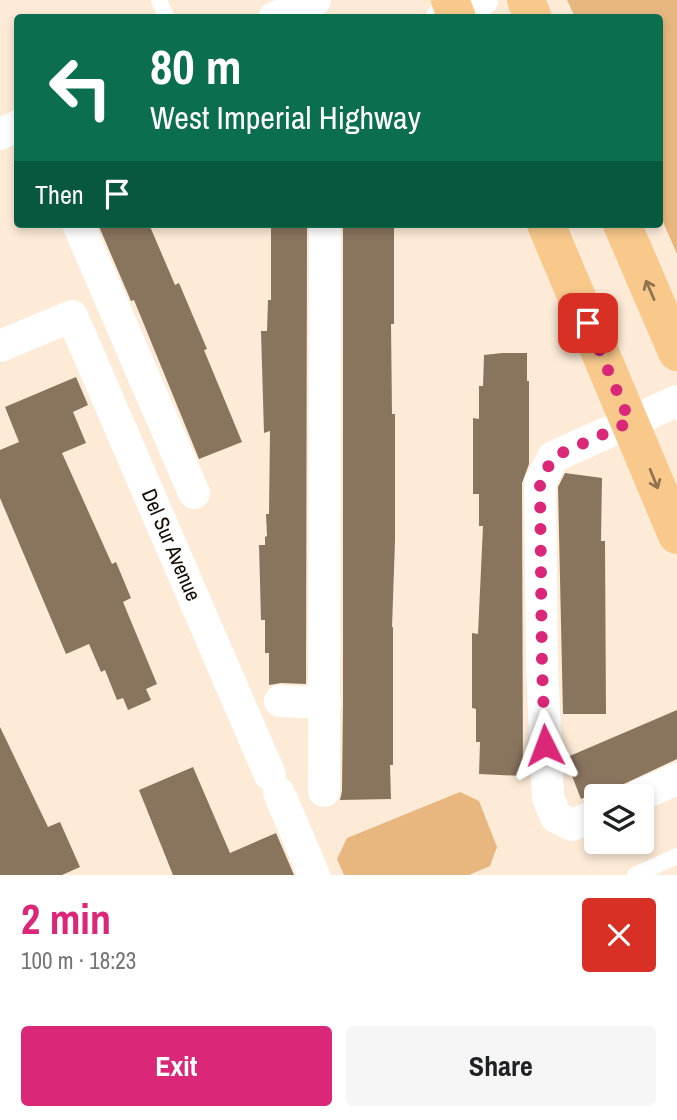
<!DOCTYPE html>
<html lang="en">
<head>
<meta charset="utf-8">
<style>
  body { margin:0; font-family:"Archivo Narrow",sans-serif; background:#f6f6f6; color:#202124; height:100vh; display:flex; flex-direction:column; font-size:26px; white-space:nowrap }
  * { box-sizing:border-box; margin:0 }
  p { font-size:23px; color:#757577 }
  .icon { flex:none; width:38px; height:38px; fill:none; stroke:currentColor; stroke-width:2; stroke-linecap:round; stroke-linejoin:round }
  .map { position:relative; height:875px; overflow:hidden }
  .details { display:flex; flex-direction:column; background:#fff; flex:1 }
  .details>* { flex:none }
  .banner { position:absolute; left:14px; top:14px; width:649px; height:214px; border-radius:7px; box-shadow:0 4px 10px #0003; background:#0b6e4f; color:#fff; overflow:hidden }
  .fabs { position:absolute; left:584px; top:784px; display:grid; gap:14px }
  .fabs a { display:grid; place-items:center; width:70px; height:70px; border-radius:7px; background:#fff; box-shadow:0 4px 10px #0003; font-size:35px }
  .pin { position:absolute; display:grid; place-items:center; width:60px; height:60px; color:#fff; margin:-30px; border-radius:14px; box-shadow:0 4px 10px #0006 }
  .me { position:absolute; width:77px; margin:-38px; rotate:357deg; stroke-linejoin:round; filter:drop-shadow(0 0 5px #0008) }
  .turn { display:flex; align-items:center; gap:24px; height:147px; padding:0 21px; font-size:32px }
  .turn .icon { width:91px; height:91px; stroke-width:2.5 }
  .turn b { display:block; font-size:49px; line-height:60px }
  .then { display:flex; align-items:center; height:66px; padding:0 21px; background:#0003; gap:14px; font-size:26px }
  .round { display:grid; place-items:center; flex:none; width:74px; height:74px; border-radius:7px; background:#f6f6f6 }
  .head { display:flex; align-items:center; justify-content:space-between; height:119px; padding:0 21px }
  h1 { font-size:42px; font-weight:700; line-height:52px; color:#db2777 }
  .primary-button { display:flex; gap:14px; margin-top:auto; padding:14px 21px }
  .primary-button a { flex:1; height:80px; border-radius:7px; background:#db2777; color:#fff; font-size:28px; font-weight:700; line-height:80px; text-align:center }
  .primary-button a+a { background:#f6f6f6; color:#202124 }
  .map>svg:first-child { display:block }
  .green { fill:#e8b780 }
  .building { fill:#89745e }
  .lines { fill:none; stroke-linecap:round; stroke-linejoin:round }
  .service { stroke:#fff; stroke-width:16 }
  .minor { stroke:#fff; stroke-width:32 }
  .primary { stroke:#f8c98b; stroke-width:38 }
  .oneway { stroke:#91744f }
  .route { stroke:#db2777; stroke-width:12; stroke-dasharray:0 21.6 }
  .labels { text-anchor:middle; stroke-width:7; stroke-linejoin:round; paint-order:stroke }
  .street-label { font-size:21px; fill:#140c05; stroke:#fff }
</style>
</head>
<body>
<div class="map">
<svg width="677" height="875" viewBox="0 0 677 875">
  <rect width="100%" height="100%" fill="#fdebd7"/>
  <g class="green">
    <path d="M 567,0 L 677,0 L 677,254 L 660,215 L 660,18 L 575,17 Z"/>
    <path d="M 460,792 L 479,801 L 497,847 L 490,866 L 469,875 L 344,875 L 337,859 L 347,838 Z"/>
  </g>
  <g class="building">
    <path d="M 98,224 L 149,224 L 175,285 L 179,283 L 207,349 L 204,350 L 242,442 L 199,459 L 134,300 L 131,301 Z"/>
    <path d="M 271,224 L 307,224 L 306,684 L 281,683 L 269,685 L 269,653 L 265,653 L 265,620 L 261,620 L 259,545 L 265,545 L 265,537 L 267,536 L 266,514 L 269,514 L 270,431 L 264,433 L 261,331 L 267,331 L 268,300 L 271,300 Z"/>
    <path d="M 343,224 L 394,224 L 394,324 L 391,324 L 392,414 L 395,414 L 395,541 L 392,627 L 393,627 L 393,765 L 390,765 L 391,799 L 340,800 L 342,791 L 343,703 Z"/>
    <path d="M 502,353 L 527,353 L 527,381 L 529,381 L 529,464 L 522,483 L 523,776 L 479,774 L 480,742 L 476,742 L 476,709 L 472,708 L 472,633 L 478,634 L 483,526 L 479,526 L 479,494 L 473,494 L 473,418 L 479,419 L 479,386 L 483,386 L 484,355 Z"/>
    <path d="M 76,377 L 88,405 L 73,412 L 86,443 L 62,453 L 112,564 L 116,562 L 131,598 L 123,602 L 157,684 L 146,689 L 151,700 L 128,710 L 123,698 L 117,700 L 105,670 L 101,672 L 89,644 L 66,654 L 0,498 L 0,450 L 19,442 L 5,407 Z"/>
    <path d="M 565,473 L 602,478 L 601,541 L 605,541 L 606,714 L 563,714 L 558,487 Z"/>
    <path d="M 677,710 L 677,759 L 626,783 L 614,788 L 613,785 L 581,799 L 565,758 Z"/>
    <path d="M 0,727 L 48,827 L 60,822 L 80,867 L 62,875 L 0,875 Z"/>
    <path d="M 193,767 L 230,853 L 276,833 L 294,875 L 173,875 L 139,790 Z"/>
  </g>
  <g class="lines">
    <g class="service">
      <path d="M 159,0 L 167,18"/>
      <path d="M 635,875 L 677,856"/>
    </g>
    <g class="minor">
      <path d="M 274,18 L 315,0"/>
      <path d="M 442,18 L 482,0"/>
      <path d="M 0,134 L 18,126"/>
      <path d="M 78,224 L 194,493"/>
      <path d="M 0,346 L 72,316 L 270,775"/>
      <path d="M 280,701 L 325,703"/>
      <path d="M 324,791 L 325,224"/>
      <path d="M 279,793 L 314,875"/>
      <path d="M 638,796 L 677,779"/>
      <path d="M 597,815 L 572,825 L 556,817 L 548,798 L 542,666 L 540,483 L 553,457 L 677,401"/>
    </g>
    <g class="primary">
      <path d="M 450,0 L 457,18"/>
      <path d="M 526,0 L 533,18"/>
      <path d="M 546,224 L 677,535"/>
      <path d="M 622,224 L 677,352"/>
    </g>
  </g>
  <defs><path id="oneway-shaft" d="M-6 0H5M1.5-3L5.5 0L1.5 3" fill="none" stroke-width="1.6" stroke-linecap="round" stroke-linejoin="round" transform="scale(1.75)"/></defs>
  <g class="oneway">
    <use href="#oneway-shaft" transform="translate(650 290) rotate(-113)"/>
    <use href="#oneway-shaft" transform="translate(654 479) rotate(68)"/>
  </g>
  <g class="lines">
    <path class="route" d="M 545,745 L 542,666 L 540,483 L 553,457 L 630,422 L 588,323"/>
  </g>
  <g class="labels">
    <g class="street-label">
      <text transform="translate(171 545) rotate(67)" y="7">Del Sur Avenue</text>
    </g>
  </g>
</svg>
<div class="fabs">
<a><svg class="icon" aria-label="layers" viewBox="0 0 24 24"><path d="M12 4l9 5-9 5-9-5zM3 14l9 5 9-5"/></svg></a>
</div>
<div class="pin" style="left:588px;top:323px;background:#d93025"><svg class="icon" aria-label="arrive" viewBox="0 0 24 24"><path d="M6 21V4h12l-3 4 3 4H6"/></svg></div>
<svg class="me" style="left:545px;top:745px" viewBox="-20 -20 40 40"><path d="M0-17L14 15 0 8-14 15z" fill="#db2777" stroke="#fff" stroke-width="4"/></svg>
<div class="banner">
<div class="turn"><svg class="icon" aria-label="left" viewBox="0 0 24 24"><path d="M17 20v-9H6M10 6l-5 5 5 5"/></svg><div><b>80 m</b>West Imperial Highway</div></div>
<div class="then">Then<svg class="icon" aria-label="arrive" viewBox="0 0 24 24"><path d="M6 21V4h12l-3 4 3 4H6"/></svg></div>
</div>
</div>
<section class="details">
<div class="head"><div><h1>2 min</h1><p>100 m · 18:23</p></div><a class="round" style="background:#d93025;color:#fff"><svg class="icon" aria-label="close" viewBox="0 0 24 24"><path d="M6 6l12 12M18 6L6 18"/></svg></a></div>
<div class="primary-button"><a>Exit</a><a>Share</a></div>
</section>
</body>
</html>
